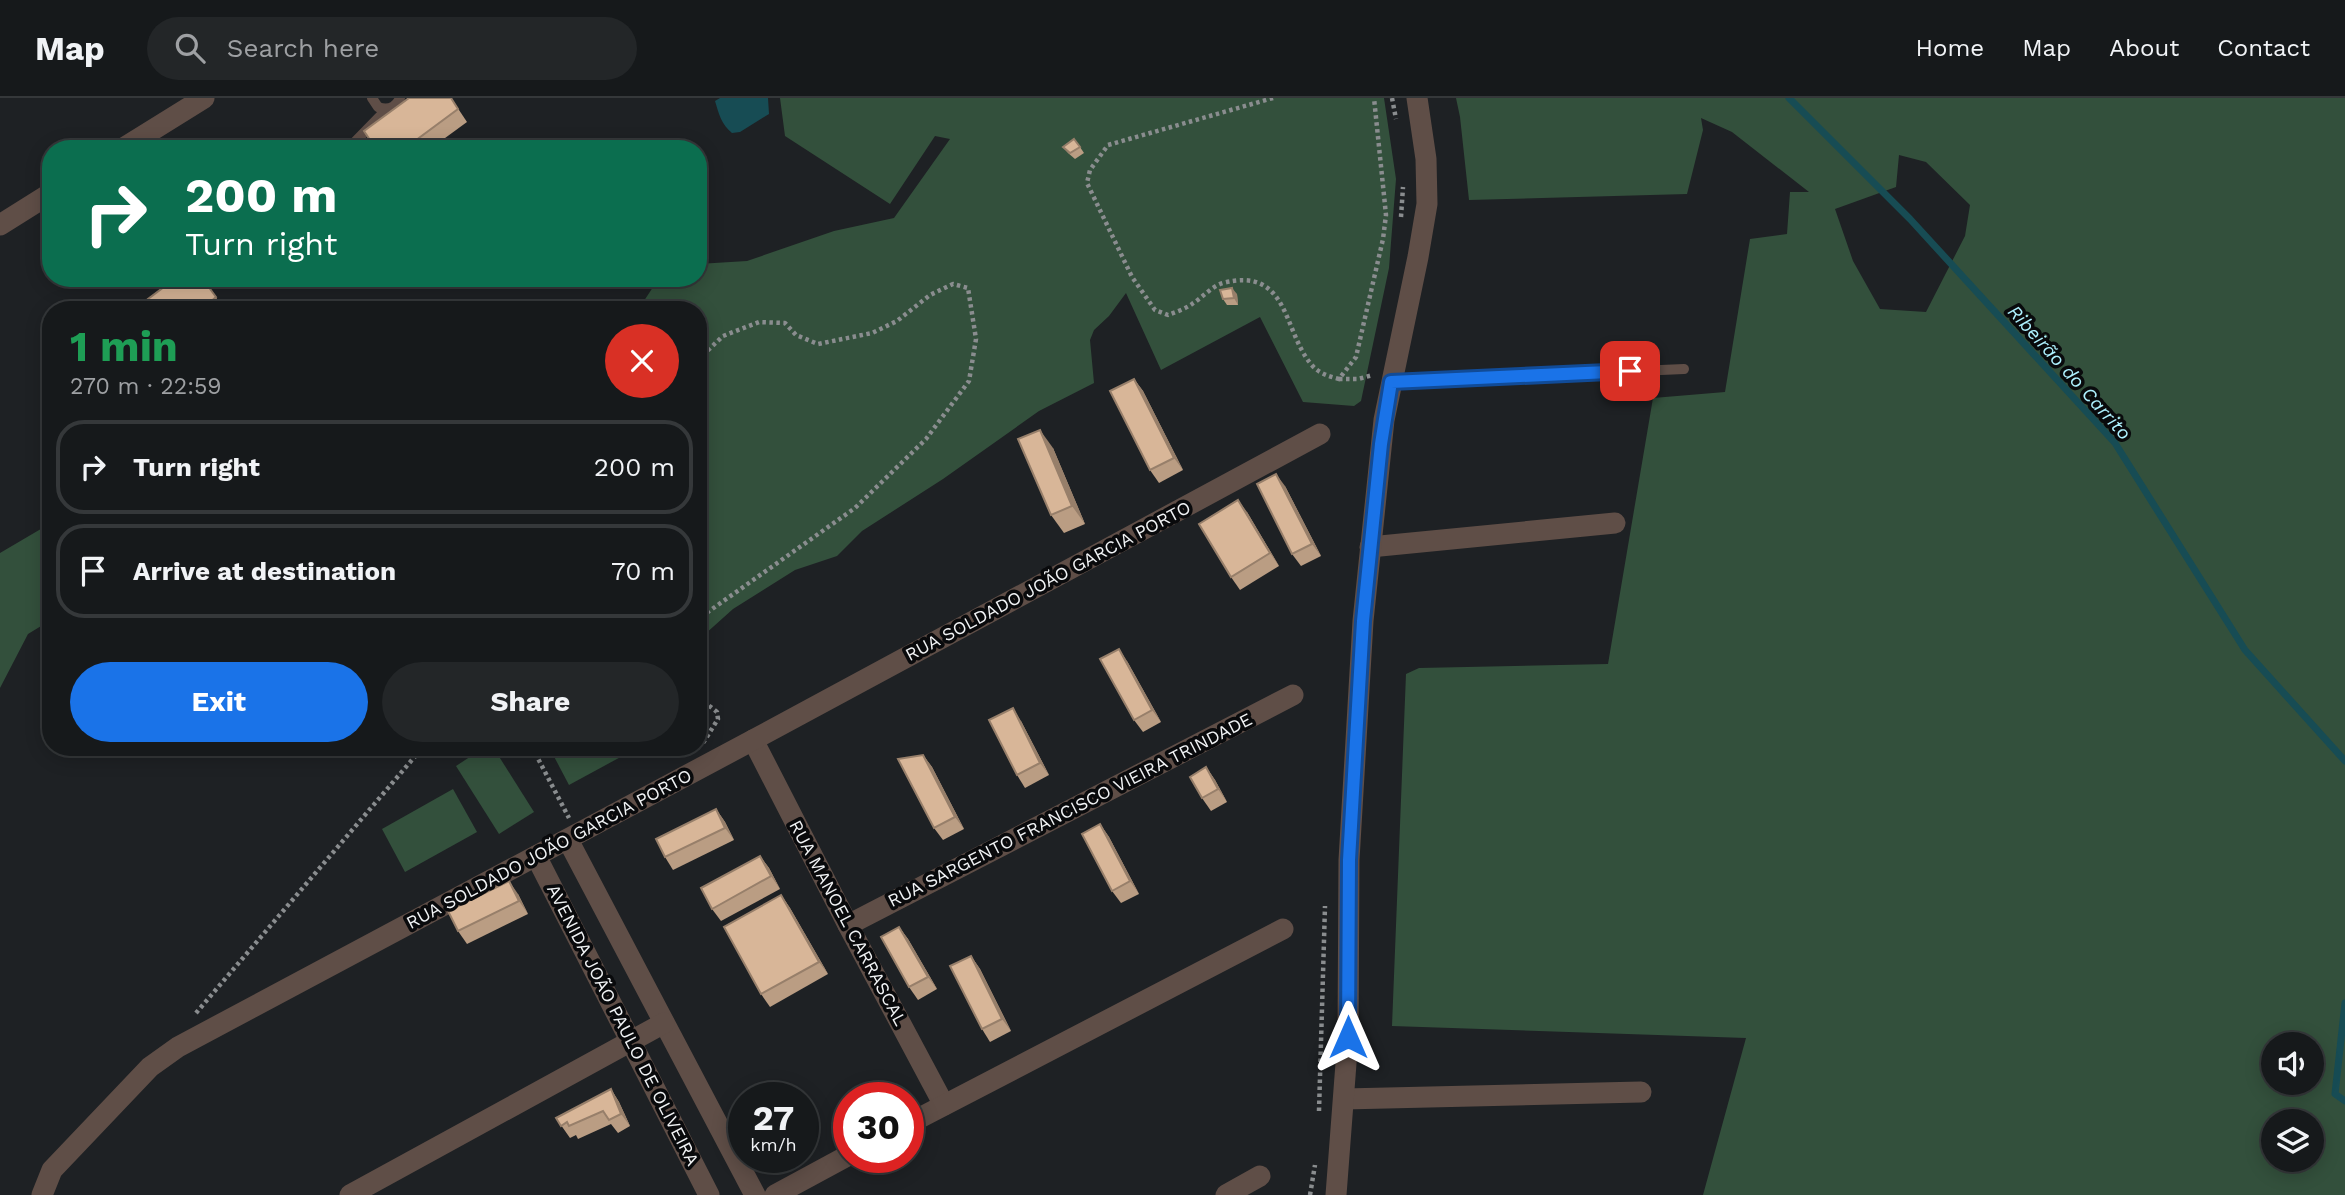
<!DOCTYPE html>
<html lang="en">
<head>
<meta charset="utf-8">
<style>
  body { margin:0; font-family:"Work Sans",sans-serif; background:#232628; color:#f1f3f6; height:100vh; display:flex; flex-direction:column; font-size:26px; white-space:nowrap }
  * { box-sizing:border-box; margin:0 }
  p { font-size:23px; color:#9ea0a3 }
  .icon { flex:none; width:38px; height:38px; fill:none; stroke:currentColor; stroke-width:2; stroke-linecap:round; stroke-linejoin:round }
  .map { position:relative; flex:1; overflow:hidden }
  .panel { position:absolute; left:42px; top:203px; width:665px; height:455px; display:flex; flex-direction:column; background:#16191b; border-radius:28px; box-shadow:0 4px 18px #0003,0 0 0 2px #35383a }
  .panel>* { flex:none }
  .top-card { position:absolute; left:42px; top:42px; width:665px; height:147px; border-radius:28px; box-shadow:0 4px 18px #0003,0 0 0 2px #35383a; background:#0b6e4f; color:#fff; overflow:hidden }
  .controls { position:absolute; left:2261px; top:934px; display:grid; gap:14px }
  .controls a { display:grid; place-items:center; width:63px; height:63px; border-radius:50%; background:#16191b; box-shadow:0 4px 18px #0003,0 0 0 2px #35383a; font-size:35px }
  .speed { position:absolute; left:728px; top:984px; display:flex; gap:14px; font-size:35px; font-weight:700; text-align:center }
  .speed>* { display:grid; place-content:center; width:91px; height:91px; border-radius:50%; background:#16191b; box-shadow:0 4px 18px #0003,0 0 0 2px #35383a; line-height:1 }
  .speed small { font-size:18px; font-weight:400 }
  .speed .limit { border:10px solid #d22; background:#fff; color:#111 }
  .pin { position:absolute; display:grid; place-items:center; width:60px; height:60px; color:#fff; margin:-30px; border-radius:14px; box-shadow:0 4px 10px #0006 }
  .me { position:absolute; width:77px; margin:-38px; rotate:0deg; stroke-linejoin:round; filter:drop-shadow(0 0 5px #0008) }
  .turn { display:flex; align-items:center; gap:24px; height:147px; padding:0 28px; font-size:32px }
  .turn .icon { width:91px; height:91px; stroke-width:2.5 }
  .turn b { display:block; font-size:49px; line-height:60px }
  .round { display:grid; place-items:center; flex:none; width:74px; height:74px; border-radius:37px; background:#232628 }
  .summary { display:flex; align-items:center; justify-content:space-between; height:119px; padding:0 28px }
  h1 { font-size:42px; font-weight:700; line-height:52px; color:#1e9e55 }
  .primary-button { display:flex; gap:14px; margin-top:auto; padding:14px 28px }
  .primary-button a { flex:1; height:80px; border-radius:42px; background:#1a73e8; color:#fff; font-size:28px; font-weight:700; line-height:80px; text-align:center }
  .primary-button a+a { background:#232628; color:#f1f3f6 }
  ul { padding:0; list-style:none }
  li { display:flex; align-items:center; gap:21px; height:94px; margin:0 14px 10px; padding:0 14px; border:4px solid #35383a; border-radius:28px }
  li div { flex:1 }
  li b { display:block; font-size:26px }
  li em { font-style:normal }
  header { display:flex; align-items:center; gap:42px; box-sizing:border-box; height:98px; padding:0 35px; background:#16191b; border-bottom:2px solid #35383a }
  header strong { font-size:33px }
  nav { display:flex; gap:38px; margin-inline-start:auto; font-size:24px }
  .search { width:490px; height:63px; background:#232628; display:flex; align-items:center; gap:18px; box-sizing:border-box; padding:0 24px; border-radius:38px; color:#9ea0a3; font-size:26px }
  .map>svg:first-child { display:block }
  .green { fill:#33503c; fill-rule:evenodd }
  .water { fill:#174c54 }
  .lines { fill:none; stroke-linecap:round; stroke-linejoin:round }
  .stream { stroke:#174c54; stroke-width:7 }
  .path { stroke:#8a8d8f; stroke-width:4.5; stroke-dasharray:3.5 3.5; stroke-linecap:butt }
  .lane { stroke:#5f4e47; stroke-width:10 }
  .street { stroke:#5f4e47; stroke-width:21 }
  .wall { fill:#ba9d83 }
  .shaded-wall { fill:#977f6a }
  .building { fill:#d8b698; stroke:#977f6a; stroke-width:2 }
  .route-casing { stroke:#114b97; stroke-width:18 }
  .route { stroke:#1a73e8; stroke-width:12 }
  .labels { text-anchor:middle; stroke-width:7; stroke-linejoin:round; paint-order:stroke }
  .street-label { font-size:18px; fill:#f1f3f5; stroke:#090a0c }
  .water-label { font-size:19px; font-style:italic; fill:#aef1fe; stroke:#090a0c }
</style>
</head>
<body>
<header>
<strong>Map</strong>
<div class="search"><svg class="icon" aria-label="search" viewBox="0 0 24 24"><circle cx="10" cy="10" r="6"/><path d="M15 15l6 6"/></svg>Search here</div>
<nav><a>Home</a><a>Map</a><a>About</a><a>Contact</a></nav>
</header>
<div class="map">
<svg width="2345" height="1097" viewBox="0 0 2345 1097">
  <rect width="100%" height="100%" fill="#1e2124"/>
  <g class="green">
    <path d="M 780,0 L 1384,0 L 1396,81 L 1389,170 L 1361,303 L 1354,308 L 1303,304 L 1260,219 L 1161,272 L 1126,195 L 1109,218 L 1094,232 L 1090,242 L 1094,285 L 1039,313 L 943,381 L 862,433 L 837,458 L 795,472 L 733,511 L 704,537 L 698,538 L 698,212 L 638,212 L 659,180 L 698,180 L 698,166 L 747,163 L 834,133 L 894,120 L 950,41 L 935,38 L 890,106 L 785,38 Z"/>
    <path d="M 1456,0 L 2345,0 L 2345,1097 L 1703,1097 L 1746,940 L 1392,928 L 1406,576 L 1419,570 L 1608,566 L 1653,300 L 1725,294 L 1750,141 L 1787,136 L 1790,94 L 1809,94 L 1732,34 L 1701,20 L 1703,32 L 1687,96 L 1469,102 L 1460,19 ZM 1899,57 L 1926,64 L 1970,107 L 1965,138 L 1926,214 L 1880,211 L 1853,163 L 1835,111 L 1896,89 ZM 2273,947 L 2312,947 L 2312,985 L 2273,985 ZM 2273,1024 L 2312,1024 L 2312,1062 L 2273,1062 Z"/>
    <path d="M 51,425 L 51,522 L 28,536 L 0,590 L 0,455 Z"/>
    <path d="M 485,649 L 493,649 L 534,714 L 499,736 L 456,668 Z"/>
    <path d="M 549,649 L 639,649 L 569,687 Z"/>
    <path d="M 453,691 L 477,734 L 405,774 L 382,731 Z"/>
  </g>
  <path class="water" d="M 720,0 L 768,0 L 769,16 L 740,34 L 732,35 C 721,26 719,16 715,3 Z"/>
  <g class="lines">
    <g class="stream">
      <path d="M 1789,0 L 1910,121 L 2115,345 L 2245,552 L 2345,663"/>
      <path d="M 2345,905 L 2335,996 L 2345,1003"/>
    </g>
    <g class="path">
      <path d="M 1273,0 L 1108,47 L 1090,72 L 1087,85 L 1132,179 L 1155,212 L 1168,217 C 1176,214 1185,211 1192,206 C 1202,200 1212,188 1223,185 C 1289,168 1283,233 1311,266 C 1318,275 1328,278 1339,281 L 1356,259 L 1383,141 L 1386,117 L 1374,0"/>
      <path d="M 1392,0 L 1396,21"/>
      <path d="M 1401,119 L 1403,89"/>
      <path d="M 698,278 L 704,256 L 723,238 L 759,224 L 785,225 L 796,237 L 818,246 L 872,235 L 897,223 L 930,197 L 953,186 L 968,190 L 976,241 L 969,283 L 926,341 L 855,410 L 698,521"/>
      <path d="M 1339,281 L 1358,281 L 1373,277"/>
      <path d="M 698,599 L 717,614 L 718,621 L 703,645"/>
      <path d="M 532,649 L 569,720"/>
      <path d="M 196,915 L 423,649"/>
      <path d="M 1319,1013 L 1325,808"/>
      <path d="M 1310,1097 L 1315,1067"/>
    </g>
    <g class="lane">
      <path d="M 372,0 L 378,9 C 388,13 396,9 400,0"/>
      <path d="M 348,51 L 387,11"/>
      <path d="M 1391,284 L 1684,271"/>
    </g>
    <g class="street">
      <path d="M 122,51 L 204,0"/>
      <path d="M 0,127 L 51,95"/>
      <path d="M 1370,449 L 1615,425"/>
      <path d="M 753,642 L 848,827 L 944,1007"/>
      <path d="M 568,742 L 755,1097"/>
      <path d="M 536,758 L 709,1097"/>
      <path d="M 848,827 L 1293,597"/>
      <path d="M 1344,1001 L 1641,994"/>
      <path d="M 908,1026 L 1283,831"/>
      <path d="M 42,1097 L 52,1072 L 150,969 L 178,949 L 753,642 L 1320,336"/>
      <path d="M 350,1097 L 664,925"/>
      <path d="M 775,1097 L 849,1057"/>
      <path d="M 1226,1097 L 1260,1078"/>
      <path d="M 1336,1097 L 1348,939 L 1349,762 L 1363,523 L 1384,322 L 1418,159 L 1427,106 L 1426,61 L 1417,0"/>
    </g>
  </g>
  <g class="wall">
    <path d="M 451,0 L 467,24 L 430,51 L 376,51 Z"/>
    <path d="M 1063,49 L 1080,49 L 1084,55 L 1075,61 L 1068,55 Z"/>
    <path d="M 202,180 L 225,212 L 156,212 Z"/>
    <path d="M 298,180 L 315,180 L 315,181 L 304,188 Z"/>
    <path d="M 1237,196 L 1238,207 L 1227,207 L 1223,201 Z"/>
    <path d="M 1134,281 L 1143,293 L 1183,372 L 1159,385 L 1150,372 Z"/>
    <path d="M 1053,350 L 1085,426 L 1064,435 L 1051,417 Z"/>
    <path d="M 1285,388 L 1321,458 L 1301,468 L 1292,456 Z"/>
    <path d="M 1247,414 L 1279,468 L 1240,492 L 1231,479 Z"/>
    <path d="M 1127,563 L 1161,624 L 1143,634 L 1134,622 Z"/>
    <path d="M 1021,623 L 1049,677 L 1025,690 L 1017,677 Z"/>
    <path d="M 923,657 L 932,669 L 964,731 L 943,742 L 934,730 Z"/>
    <path d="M 1206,669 L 1215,682 L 1227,704 L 1211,713 L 1202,700 Z"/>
    <path d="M 716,711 L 725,724 L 734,742 L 673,772 L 665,759 Z"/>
    <path d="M 1100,726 L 1109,739 L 1139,796 L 1121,805 L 1112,793 Z"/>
    <path d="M 760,758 L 769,770 L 780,791 L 721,823 L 712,811 Z"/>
    <path d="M 518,796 L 528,816 L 467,846 L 458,833 Z"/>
    <path d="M 781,797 L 790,810 L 828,876 L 770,909 L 761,896 Z"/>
    <path d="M 899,829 L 908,841 L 937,891 L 918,902 L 909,889 Z"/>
    <path d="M 971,858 L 980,871 L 1011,933 L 990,944 L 982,931 Z"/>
    <path d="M 611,991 L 619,1004 L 630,1028 L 618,1035 L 611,1026 L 578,1041 L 576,1037 L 570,1040 L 556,1020 Z"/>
  </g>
  <g class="shaded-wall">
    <path d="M 1232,190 L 1237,196 L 1238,207 L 1234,200 Z"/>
    <path d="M 1134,281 L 1143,293 L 1183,372 L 1174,360 Z"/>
    <path d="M 1040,332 L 1053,350 L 1085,426 L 1072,408 Z"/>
    <path d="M 1276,376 L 1285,388 L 1321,458 L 1312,446 Z"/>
    <path d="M 1238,402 L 1247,414 L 1279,468 L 1270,455 Z"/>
    <path d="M 1119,551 L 1127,563 L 1161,624 L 1152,612 Z"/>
    <path d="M 1013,610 L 1021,623 L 1049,677 L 1040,665 Z"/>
    <path d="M 923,657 L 932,669 L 964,731 L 955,719 Z"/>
    <path d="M 1206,669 L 1215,682 L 1227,704 L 1218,691 Z"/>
    <path d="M 716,711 L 725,724 L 734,742 L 725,730 Z"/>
    <path d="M 1100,726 L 1109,739 L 1139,796 L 1130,783 Z"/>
    <path d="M 760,758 L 769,770 L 780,791 L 771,778 Z"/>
    <path d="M 509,783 L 518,796 L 528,816 L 519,803 Z"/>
    <path d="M 781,797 L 790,810 L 828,876 L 819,864 Z"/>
    <path d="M 899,829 L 908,841 L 937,891 L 928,879 Z"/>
    <path d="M 971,858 L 980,871 L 1011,933 L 1002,921 Z"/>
    <path d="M 611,991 L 619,1004 L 630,1028 L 621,1016 Z"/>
  </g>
  <g class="building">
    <path d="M 409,0 L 451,0 L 458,11 L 404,51 L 376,51 L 364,33 Z"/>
    <path d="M 1074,41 L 1080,49 L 1070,55 L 1063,49 Z"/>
    <path d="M 176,180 L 202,180 L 216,199 L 201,212 L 156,212 L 148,201 Z"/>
    <path d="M 1232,190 L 1234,200 L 1223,201 L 1220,192 Z"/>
    <path d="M 1134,281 L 1174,360 L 1150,372 L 1110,293 Z"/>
    <path d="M 1040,332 L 1072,408 L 1051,417 L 1018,341 Z"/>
    <path d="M 1276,376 L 1312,446 L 1292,456 L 1257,386 Z"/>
    <path d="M 1238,402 L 1270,455 L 1231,479 L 1199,426 Z"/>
    <path d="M 1119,551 L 1152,612 L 1134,622 L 1100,561 Z"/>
    <path d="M 1013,610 L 1040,665 L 1017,677 L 989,622 Z"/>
    <path d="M 923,657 L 955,719 L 934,730 L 898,661 Z"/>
    <path d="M 1206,669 L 1218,691 L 1202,700 L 1190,679 Z"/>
    <path d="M 716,711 L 725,730 L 665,759 L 656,741 Z"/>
    <path d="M 1100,726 L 1130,783 L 1112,793 L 1082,736 Z"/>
    <path d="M 760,758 L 771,778 L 712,811 L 701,790 Z"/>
    <path d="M 509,783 L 519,803 L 458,833 L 448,813 Z"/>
    <path d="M 781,797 L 819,864 L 761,896 L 724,829 Z"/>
    <path d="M 899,829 L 928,879 L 909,889 L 881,839 Z"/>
    <path d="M 971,858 L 1002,921 L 982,931 L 950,868 Z"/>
    <path d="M 611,991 L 621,1016 L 609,1022 L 603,1013 L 569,1028 L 567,1024 L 561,1028 L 556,1020 Z"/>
  </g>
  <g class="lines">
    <defs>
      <path id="route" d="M 1348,939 L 1349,762 L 1363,523 L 1381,346 L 1391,284 L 1630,273"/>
    </defs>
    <use href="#route" class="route-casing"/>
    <use href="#route" class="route"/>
  </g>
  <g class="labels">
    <g class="street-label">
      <text transform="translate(1048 483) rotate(-28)" y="6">RUA SOLDADO JOÃO GARCIA PORTO</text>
      <text transform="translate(1070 712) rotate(-27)" y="6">RUA SARGENTO FRANCISCO VIEIRA TRINDADE</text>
      <text transform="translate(549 751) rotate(-28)" y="6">RUA SOLDADO JOÃO GARCIA PORTO</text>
      <text transform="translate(848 825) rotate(62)" y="6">RUA MANOEL CARRASCAL</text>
      <text transform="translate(623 927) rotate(63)" y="6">AVENIDA JOÃO PAULO DE OLIVEIRA</text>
    </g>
    <g class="water-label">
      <text transform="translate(2070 274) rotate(48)" y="7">Ribeirão do Carrito</text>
    </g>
  </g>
</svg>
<div class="controls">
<a><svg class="icon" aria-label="sound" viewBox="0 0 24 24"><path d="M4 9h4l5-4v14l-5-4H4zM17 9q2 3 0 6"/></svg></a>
<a><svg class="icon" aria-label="layers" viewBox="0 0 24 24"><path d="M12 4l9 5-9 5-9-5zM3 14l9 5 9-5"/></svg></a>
</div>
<div class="speed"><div>27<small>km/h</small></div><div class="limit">30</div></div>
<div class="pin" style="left:1630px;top:273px;background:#d93025"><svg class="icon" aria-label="arrive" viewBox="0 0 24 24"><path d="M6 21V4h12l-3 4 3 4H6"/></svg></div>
<svg class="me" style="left:1348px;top:939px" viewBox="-20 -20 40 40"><path d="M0-17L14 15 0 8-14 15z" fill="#1a73e8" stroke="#fff" stroke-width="4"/></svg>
<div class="top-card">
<div class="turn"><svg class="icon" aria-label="right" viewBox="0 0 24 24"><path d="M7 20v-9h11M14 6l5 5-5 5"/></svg><div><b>200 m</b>Turn right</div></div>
</div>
<section class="panel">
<div class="summary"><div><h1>1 min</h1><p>270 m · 22:59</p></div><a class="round" style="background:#d93025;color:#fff"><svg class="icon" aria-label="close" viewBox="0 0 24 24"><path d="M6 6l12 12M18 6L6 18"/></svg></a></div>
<ul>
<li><svg class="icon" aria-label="right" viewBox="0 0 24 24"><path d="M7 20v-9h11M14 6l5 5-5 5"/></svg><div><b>Turn right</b></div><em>200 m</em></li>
<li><svg class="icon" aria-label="arrive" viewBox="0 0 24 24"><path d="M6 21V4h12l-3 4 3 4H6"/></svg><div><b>Arrive at destination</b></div><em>70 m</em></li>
</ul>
<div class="primary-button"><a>Exit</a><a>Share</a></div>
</section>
</div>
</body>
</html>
